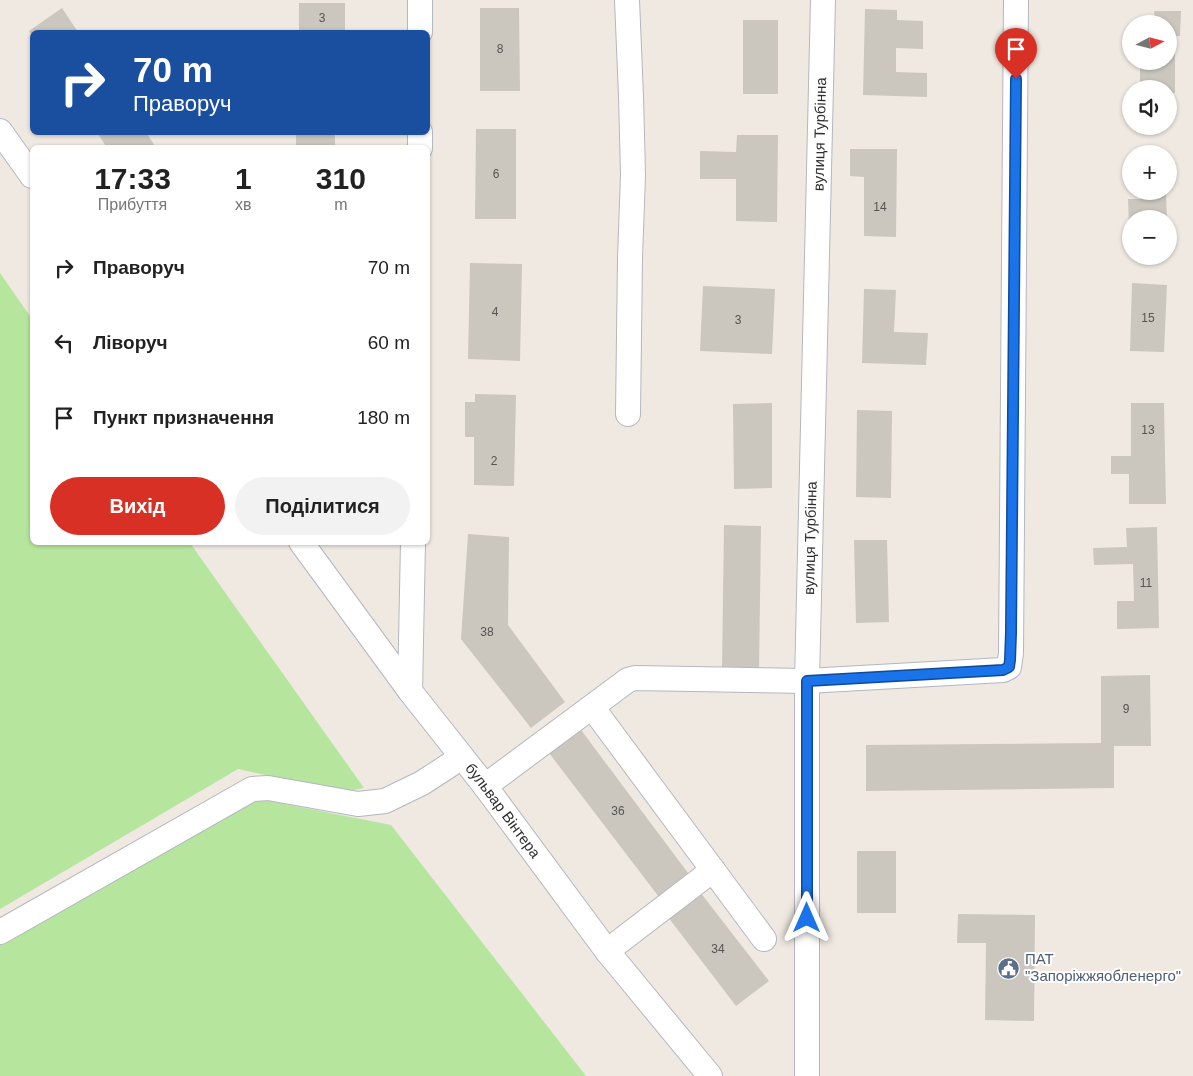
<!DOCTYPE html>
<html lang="uk">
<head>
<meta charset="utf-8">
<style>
  body { margin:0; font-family:Arial,sans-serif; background:#f2f2f2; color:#222; height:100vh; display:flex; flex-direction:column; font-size:19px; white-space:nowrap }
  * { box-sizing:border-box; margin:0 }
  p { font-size:16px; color:#767676 }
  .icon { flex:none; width:28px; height:28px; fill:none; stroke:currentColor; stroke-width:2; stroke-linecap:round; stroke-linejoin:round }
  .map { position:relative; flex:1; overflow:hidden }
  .sheet { position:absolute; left:30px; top:145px; width:400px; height:400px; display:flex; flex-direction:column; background:#fff; border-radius:8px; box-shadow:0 1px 4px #0004 }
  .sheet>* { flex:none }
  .top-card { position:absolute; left:30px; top:30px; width:400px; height:105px; border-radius:8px; box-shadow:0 1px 4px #0004; background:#1a4fa0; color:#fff; overflow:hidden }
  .needle { width:32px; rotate:83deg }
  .buttons { position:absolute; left:1122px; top:15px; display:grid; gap:10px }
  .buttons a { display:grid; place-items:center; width:55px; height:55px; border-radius:50%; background:#fff; box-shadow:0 1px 4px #0004; font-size:25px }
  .pin { position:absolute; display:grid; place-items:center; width:42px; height:42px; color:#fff; margin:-51px -21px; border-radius:50% 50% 50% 0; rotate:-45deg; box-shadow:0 0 5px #0007 }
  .pin .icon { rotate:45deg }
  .me { position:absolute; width:55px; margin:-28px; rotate:0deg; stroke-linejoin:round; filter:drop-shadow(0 0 4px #0008) }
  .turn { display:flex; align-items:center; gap:18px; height:105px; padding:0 20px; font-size:22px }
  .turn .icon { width:65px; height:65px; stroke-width:2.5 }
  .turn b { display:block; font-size:35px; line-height:42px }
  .eta { display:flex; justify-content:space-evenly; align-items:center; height:85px; text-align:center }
  .eta b { font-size:30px; font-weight:600; line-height:35px }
  .primary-button { display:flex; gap:10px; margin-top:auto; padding:10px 20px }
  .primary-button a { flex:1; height:58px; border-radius:30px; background:#d93025; color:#fff; font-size:20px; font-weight:600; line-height:58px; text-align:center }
  .primary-button a+a { background:#f2f2f2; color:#222 }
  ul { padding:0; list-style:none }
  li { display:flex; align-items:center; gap:15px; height:75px; padding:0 20px }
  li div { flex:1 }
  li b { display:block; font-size:19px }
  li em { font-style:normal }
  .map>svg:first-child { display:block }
  .green { fill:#b6e59e }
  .building { fill:#cbc7bf }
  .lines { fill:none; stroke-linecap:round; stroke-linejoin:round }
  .minor-casing { stroke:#b4b7c1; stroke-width:26 }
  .minor { stroke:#fff; stroke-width:24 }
  .route-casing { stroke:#114b97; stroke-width:12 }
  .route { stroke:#1a73e8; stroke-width:9 }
  .labels { text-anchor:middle; stroke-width:4; stroke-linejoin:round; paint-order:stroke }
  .number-label { font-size:12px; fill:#555452 }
  .street-label { font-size:15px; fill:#2e2e2e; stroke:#fff }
  .service-label { font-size:15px; fill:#4e5e75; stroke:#fff; text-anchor:start }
</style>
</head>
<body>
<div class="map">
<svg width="1193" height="1076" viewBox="0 0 1193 1076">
  <rect width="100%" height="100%" fill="#efe9e1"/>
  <g class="green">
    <path d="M 0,273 L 32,319 L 32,542 L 190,543 L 364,788 L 342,792 L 238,769 L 0,909 Z"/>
    <path d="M 249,797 L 391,825 L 586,1076 L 0,1076 L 0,941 Z"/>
  </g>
  <g class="building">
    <rect x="299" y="3" width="46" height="29"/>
    <path d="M 62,8 L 78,32 L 32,32 L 32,36 L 29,31 Z"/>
    <path d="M 480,8 L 519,8 L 520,91 L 480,91 Z"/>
    <path d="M 865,9 L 897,10 L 897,20 L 923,21 L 923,49 L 896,48 L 896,72 L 927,73 L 927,97 L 863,95 Z"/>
    <path d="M 1154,11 L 1181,11 L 1180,36 L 1175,36 L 1175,93 L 1169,93 L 1169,89 L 1140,89 L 1140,61 L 1169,61 L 1169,24 L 1140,24 L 1140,21 L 1155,21 Z"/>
    <rect x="743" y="20" width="35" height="74"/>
    <path d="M 476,129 L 516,129 L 516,219 L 475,219 Z"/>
    <path d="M 97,132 L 146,132 L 156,148 L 107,148 Z"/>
    <rect x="296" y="132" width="39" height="16"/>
    <path d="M 737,135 L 778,135 L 777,222 L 736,221 L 736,179 L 700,179 L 700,151 L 736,152 Z"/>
    <path d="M 850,149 L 897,149 L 896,237 L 864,236 L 864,177 L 850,176 Z"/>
    <path d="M 1140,191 L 1166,191 L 1167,219 L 1131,219 L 1131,225 L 1129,225 L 1128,199 L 1140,199 Z"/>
    <path d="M 470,263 L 522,264 L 520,361 L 468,359 Z"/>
    <path d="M 1132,283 L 1167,285 L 1164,352 L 1130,351 Z"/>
    <path d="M 703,286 L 775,289 L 772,354 L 700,351 Z"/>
    <path d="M 864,289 L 896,290 L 894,332 L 928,333 L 926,365 L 862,363 Z"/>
    <path d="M 475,394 L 516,395 L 514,486 L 474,485 L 474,437 L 465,437 L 465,402 L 475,402 Z"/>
    <path d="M 772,403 L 772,488 L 734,489 L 733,404 Z"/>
    <path d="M 1131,403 L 1164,403 L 1166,504 L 1129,504 L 1129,474 L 1111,474 L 1111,456 L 1131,456 Z"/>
    <path d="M 857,410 L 892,411 L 891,498 L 856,497 Z"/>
    <path d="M 724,525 L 761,526 L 759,671 L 722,670 Z"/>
    <path d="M 1157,527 L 1159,628 L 1117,629 L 1117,601 L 1134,601 L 1133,564 L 1094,565 L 1093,548 L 1127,547 L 1126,528 Z"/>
    <path d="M 468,534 L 509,537 L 508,625 L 565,702 L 531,728 L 461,639 Z"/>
    <path d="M 854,540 L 887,540 L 889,622 L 856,623 Z"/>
    <path d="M 1150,675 L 1151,746 L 1114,746 L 1114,788 L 866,791 L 866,745 L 1101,743 L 1101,676 Z"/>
    <path d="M 578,726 L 688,873 L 659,897 L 546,749 Z"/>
    <rect x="857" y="851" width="39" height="62"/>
    <path d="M 700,892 L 769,981 L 736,1006 L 668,917 Z"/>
    <path d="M 958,914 L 1035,915 L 1034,1021 L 985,1020 L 986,943 L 957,943 Z"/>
  </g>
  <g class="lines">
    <defs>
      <g id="minor">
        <path d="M 420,0 L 420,32"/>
        <path d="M 627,0 L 631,96 L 633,175 L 630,258 L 628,414"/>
        <path d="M 0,131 L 32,176"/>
        <path d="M 420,132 L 420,148"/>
        <path id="s1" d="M 301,542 L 410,691 L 485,786 L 607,951 L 710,1076"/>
        <path d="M 410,691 L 413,542"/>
        <path d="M 592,707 L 764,939"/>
        <path d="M 485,786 L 628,680 L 635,678 L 807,681 L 1003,670 L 1009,667 L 1011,653 L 1016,0"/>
        <path d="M 0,932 L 252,789 L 268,788 L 358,804 L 385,801 L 422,783 L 462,757"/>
        <path d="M 607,951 L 713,870"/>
        <path id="s2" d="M 807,1076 L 807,681 L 823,0"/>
      </g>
    </defs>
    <use href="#minor" class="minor-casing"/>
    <use href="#minor" class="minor"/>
  </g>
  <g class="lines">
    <defs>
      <path id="route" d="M 807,918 L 807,681 L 1003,670 L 1009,667 L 1010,660 L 1011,633 L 1016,79"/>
    </defs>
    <use href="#route" class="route-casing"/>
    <use href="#route" class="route"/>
  </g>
  <defs>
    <symbol id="civic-disc" viewBox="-11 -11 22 22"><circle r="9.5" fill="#5c6f8a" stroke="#fff"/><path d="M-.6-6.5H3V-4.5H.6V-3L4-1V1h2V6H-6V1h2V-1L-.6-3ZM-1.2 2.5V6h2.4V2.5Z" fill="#fff"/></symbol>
  </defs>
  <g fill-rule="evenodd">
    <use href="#civic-disc" x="996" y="956" width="25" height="25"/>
  </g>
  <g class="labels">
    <g class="number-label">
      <text x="322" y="22">3</text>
      <text x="500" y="53">8</text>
      <text x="496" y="178">6</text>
      <text x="880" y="211">14</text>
      <text x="495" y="316">4</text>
      <text x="1148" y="322">15</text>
      <text x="738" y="324">3</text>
      <text x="1148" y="434">13</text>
      <text x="494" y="465">2</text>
      <text x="1146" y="587">11</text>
      <text x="487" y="636">38</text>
      <text x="1126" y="713">9</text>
      <text x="618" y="815">36</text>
      <text x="718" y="953">34</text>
    </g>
    <g class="street-label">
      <text dy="5" stroke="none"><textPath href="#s2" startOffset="942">вулиця Турбінна</textPath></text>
      <text dy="5" stroke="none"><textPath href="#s2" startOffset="538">вулиця Турбінна</textPath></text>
      <text dy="5" stroke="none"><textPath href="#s1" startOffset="336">бульвар Вінтера</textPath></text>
    </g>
    <g class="service-label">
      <text x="1025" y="964">ПАТ<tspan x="1025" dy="17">"Запоріжжяобленерго"</tspan></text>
    </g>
  </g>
</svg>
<div class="buttons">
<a><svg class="needle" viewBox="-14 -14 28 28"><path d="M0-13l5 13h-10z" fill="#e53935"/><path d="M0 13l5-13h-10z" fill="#767676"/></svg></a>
<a><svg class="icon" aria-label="sound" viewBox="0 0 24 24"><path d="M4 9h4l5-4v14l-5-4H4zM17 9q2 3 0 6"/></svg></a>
<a>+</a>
<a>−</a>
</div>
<div class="pin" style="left:1016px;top:79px;background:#d93025"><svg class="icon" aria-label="arrive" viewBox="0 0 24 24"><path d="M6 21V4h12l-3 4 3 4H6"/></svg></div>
<svg class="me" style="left:807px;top:918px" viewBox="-20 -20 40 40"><path d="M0-17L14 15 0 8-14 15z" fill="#1a73e8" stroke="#fff" stroke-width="4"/></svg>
<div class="top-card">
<div class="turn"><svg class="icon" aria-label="right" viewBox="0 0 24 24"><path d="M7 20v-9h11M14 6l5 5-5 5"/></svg><div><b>70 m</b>Праворуч</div></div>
</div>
<section class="sheet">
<div class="eta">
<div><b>17:33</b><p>Прибуття</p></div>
<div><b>1</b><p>хв</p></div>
<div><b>310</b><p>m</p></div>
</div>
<ul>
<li><svg class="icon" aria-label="right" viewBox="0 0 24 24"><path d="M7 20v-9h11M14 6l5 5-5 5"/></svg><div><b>Праворуч</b></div><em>70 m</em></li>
<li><svg class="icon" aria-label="left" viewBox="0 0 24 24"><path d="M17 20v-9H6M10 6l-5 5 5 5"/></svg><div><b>Ліворуч</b></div><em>60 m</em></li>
<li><svg class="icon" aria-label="arrive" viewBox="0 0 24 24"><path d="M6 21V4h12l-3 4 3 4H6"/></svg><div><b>Пункт призначення</b></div><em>180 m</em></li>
</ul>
<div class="primary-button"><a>Вихід</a><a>Поділитися</a></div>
</section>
</div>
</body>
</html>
